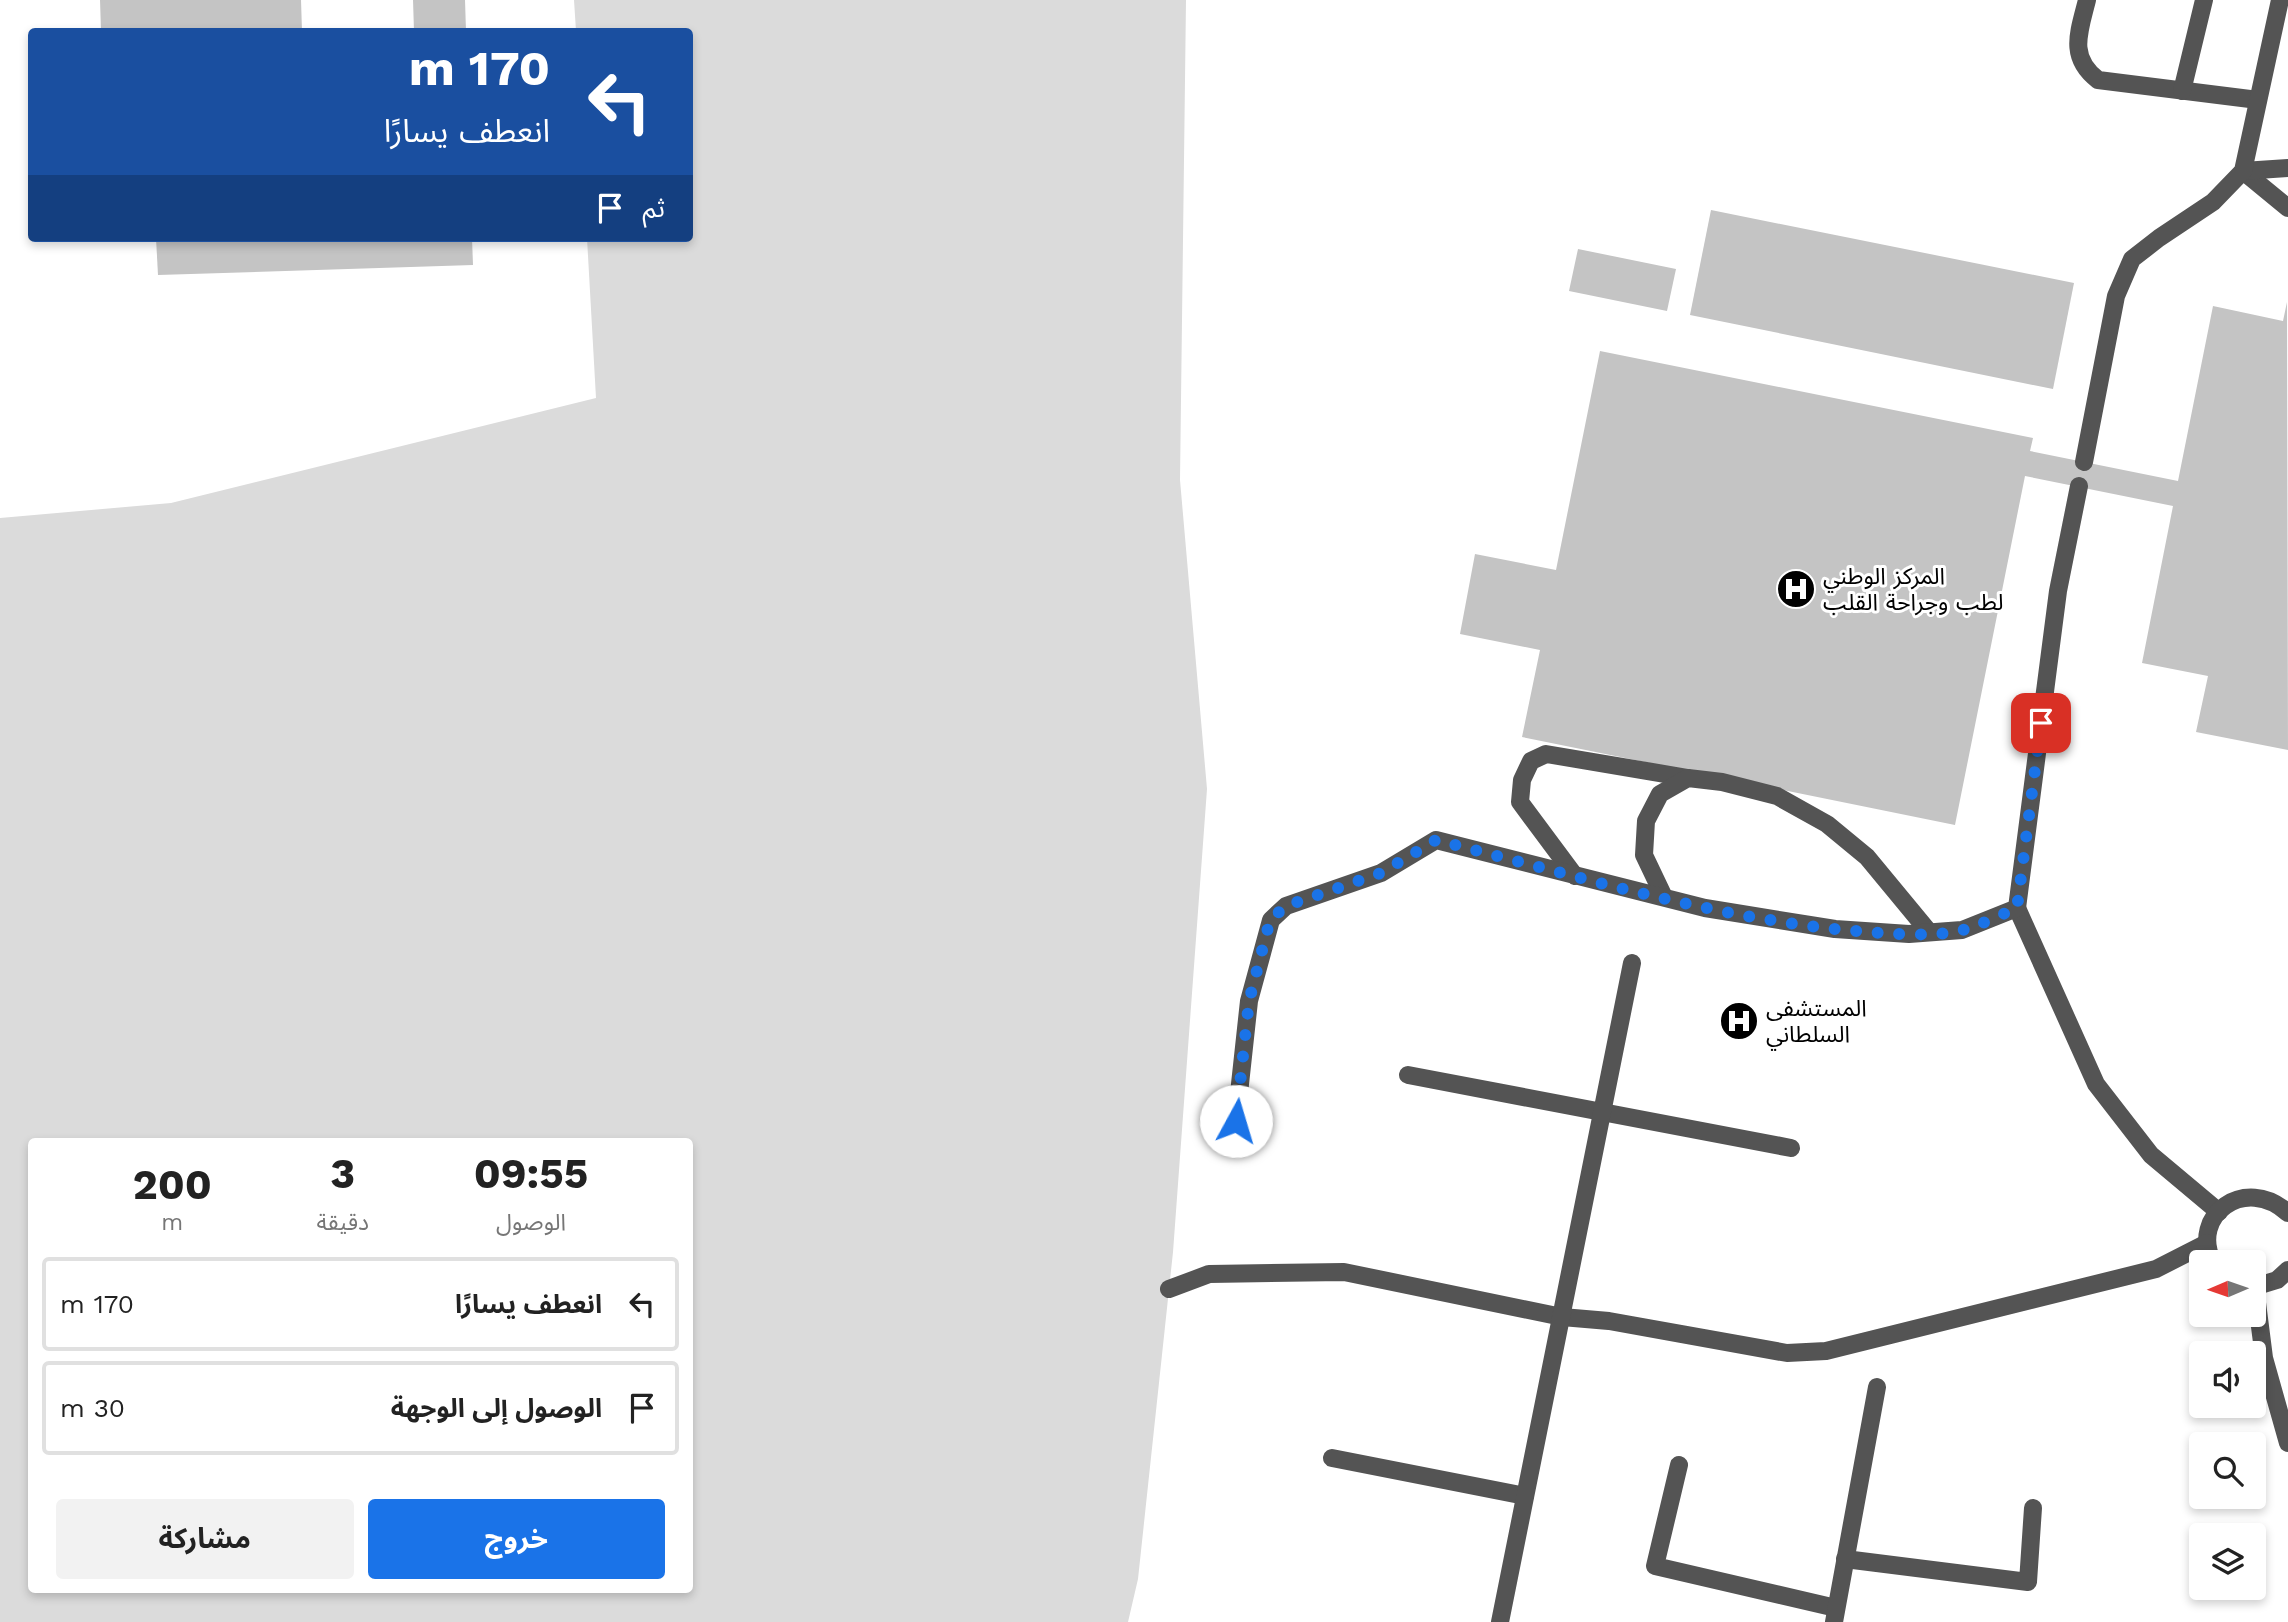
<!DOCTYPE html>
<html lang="ar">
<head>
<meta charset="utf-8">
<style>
  body { margin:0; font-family:"Work Sans","Noto Sans Arabic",sans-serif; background:#f2f2f2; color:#222; direction:rtl; height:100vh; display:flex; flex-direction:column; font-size:26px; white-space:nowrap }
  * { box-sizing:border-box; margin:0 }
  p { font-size:23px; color:#767676 }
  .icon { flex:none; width:38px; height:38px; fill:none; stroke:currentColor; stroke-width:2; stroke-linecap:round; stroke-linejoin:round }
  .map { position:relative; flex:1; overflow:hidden; direction:ltr }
  .panel { position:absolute; left:28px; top:1138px; width:665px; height:455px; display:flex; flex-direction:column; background:#fff; border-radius:7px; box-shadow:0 4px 10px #0003; direction:rtl }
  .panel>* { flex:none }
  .top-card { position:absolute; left:28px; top:28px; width:665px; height:214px; border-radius:7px; box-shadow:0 4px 10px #0003; direction:rtl; background:#1a4fa0; color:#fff; overflow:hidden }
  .needle { width:46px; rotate:268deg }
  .fabs { position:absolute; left:2189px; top:1250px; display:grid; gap:14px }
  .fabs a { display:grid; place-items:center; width:77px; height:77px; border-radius:7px; background:#fff; box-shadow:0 4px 10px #0003; font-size:35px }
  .pin { position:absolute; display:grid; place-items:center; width:60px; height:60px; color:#fff; margin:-30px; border-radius:14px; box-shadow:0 4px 10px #0006 }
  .me { position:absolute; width:77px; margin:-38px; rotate:6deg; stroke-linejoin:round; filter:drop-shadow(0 0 5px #0008) }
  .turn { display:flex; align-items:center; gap:24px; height:147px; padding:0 28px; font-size:32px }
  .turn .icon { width:91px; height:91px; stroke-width:2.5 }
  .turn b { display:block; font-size:49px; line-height:60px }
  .then { display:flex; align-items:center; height:66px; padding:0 28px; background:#0003; gap:14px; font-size:26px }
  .eta { display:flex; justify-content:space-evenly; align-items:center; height:119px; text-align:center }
  .eta b { font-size:42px; font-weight:700; line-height:49px }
  .primary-button { display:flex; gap:14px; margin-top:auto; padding:14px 28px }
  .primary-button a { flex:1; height:80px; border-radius:7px; background:#1a73e8; color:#fff; font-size:28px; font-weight:700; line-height:80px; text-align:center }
  .primary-button a+a { background:#f2f2f2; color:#222 }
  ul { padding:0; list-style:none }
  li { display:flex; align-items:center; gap:21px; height:94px; margin:0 14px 10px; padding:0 14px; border:4px solid #e0e0e0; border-radius:7px }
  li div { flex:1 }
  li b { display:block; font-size:26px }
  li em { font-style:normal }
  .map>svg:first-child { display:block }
  .green { fill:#dbdbdb; fill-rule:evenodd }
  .building { fill:#c4c4c4 }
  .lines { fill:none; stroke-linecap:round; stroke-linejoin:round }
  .minor { stroke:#545454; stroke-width:18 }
  .route { stroke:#1a73e8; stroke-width:12; stroke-dasharray:0 21.6 }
  .labels { text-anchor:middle; stroke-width:6; stroke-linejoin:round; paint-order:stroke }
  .poi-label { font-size:23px; fill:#000; stroke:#fff; text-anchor:start }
</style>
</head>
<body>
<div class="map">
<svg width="2288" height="1622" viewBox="0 0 2288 1622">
  <rect width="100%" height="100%" fill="#fff"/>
  <path class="green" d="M 574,0 L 1186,0 L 1180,480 L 1207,789 L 1173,1252 L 1138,1579 L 1128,1622 L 0,1622 L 0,518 L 171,503 L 596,398 L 587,238 L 690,238 L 690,32 L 576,31 ZM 32,1141 L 690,1141 L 690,1589 L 32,1589 Z"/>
  <g class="building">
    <path d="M 100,0 L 301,0 L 302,32 L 101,32 Z"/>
    <path d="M 413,0 L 465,0 L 466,32 L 414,32 Z"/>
    <path d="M 1711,210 L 2074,283 L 2053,389 L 1690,315 Z"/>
    <path d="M 156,238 L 472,238 L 473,265 L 158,275 Z"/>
    <path d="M 1578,249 L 1676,269 L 1667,311 L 1569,291 Z"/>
    <path d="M 2287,302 L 2288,750 L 2196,732 L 2208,676 L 2142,663 L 2173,506 L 2025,476 L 1955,825 L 1522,737 L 1540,650 L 1460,634 L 1475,554 L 1556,570 L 1600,351 L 2033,438 L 2030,451 L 2178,481 L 2213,306 L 2283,321 Z"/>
  </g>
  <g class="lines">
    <g class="minor">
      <path d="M 2087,0 C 2079,32 2068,57 2098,80 L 2258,100"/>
      <path d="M 2182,91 L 2204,0"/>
      <path d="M 2243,171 L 2288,208"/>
      <path d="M 2243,171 L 2288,168"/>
      <path d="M 2084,462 L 2116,296 L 2132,259 L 2159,238 L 2213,202 L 2243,171 L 2280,0"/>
      <path d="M 1575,876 L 1520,802 L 1522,780 L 1531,761 L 1546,754 L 1688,778"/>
      <path d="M 1664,897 L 1644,855 L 1646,821 L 1660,794 L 1688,778 L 1722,782 L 1777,796 L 1827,824 L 1867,857 L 1929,932"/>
      <path d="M 2017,908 L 2096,1084 L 2151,1155 L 2219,1212"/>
      <path d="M 1408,1075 L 1791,1148"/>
      <path d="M 1236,1121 L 1249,1001 L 1271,920 L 1286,906 L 1381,873 L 1436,840 L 1705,908 L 1835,929 L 1909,934 L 1962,930 L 2017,908 L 2058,591 L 2079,486"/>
      <path d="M 2213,1262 C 2189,1216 2245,1174 2288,1213"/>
      <path d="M 2254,1287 L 2277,1280 L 2288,1270"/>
      <path d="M 2255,1287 L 2264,1358 L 2288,1443"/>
      <path d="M 1169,1289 L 1209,1274 L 1344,1272 L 1562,1317 L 1609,1321 L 1787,1353 L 1826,1351 L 2156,1269 L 2207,1243"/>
      <path d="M 1332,1458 L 1525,1496"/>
      <path d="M 1679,1465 L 1655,1566 L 1836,1608"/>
      <path d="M 1845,1559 L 2028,1582 L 2033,1508"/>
      <path d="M 1500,1622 L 1632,963"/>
      <path d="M 1834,1622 L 1877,1387"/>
    </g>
  </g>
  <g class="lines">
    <path class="route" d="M 1236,1121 L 1249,1001 L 1270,920 L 1286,906 L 1381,873 L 1436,840 C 1578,876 1721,921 1868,932 C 1896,934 1936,937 1963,930 C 1981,925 2000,915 2017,908 L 2041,723"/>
  </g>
  <defs>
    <symbol id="hospital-disc" viewBox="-11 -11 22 22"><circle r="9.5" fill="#000" stroke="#fff"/><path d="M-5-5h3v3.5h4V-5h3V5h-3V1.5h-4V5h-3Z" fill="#fff"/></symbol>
  </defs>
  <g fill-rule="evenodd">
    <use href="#hospital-disc" x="1774" y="567" width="44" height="44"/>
    <use href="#hospital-disc" x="1717" y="999" width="44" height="44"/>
  </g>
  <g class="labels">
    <g class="poi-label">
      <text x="1823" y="584">المركز الوطني<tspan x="1823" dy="26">لطب وجراحة القلب</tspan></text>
      <text x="1766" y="1016">المستشفى<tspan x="1766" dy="26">السلطاني</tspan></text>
    </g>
  </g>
</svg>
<div class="fabs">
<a><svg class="needle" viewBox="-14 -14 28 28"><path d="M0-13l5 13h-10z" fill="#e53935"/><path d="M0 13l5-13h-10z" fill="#767676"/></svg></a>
<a><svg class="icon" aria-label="sound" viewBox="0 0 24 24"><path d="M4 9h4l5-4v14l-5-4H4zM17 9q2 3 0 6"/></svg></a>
<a><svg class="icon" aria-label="search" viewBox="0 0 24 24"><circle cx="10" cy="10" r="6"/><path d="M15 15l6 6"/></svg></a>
<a><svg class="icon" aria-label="layers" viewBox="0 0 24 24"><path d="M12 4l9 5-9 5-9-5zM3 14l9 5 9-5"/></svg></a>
</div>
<div class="pin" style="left:2041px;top:723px;background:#d93025"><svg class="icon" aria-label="arrive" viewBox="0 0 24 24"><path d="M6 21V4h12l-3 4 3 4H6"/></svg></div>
<svg class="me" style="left:1236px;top:1121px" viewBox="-20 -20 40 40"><circle r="19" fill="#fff"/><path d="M0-13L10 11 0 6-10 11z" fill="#1a73e8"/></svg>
<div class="top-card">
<div class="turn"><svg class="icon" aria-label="left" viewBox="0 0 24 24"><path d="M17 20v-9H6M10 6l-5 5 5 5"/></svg><div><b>170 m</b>انعطف يسارًا</div></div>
<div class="then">ثم<svg class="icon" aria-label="arrive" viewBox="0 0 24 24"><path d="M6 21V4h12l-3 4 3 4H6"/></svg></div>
</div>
<section class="panel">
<div class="eta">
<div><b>09:55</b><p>الوصول</p></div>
<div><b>3</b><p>دقيقة</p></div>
<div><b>200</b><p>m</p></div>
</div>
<ul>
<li><svg class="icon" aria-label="left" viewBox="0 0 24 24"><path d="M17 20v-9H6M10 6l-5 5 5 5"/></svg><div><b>انعطف يسارًا</b></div><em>170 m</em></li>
<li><svg class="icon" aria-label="arrive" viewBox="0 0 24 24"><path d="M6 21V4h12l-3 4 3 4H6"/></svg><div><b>الوصول إلى الوجهة</b></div><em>30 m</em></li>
</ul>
<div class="primary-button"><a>خروج</a><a>مشاركة</a></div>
</section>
</div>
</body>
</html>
